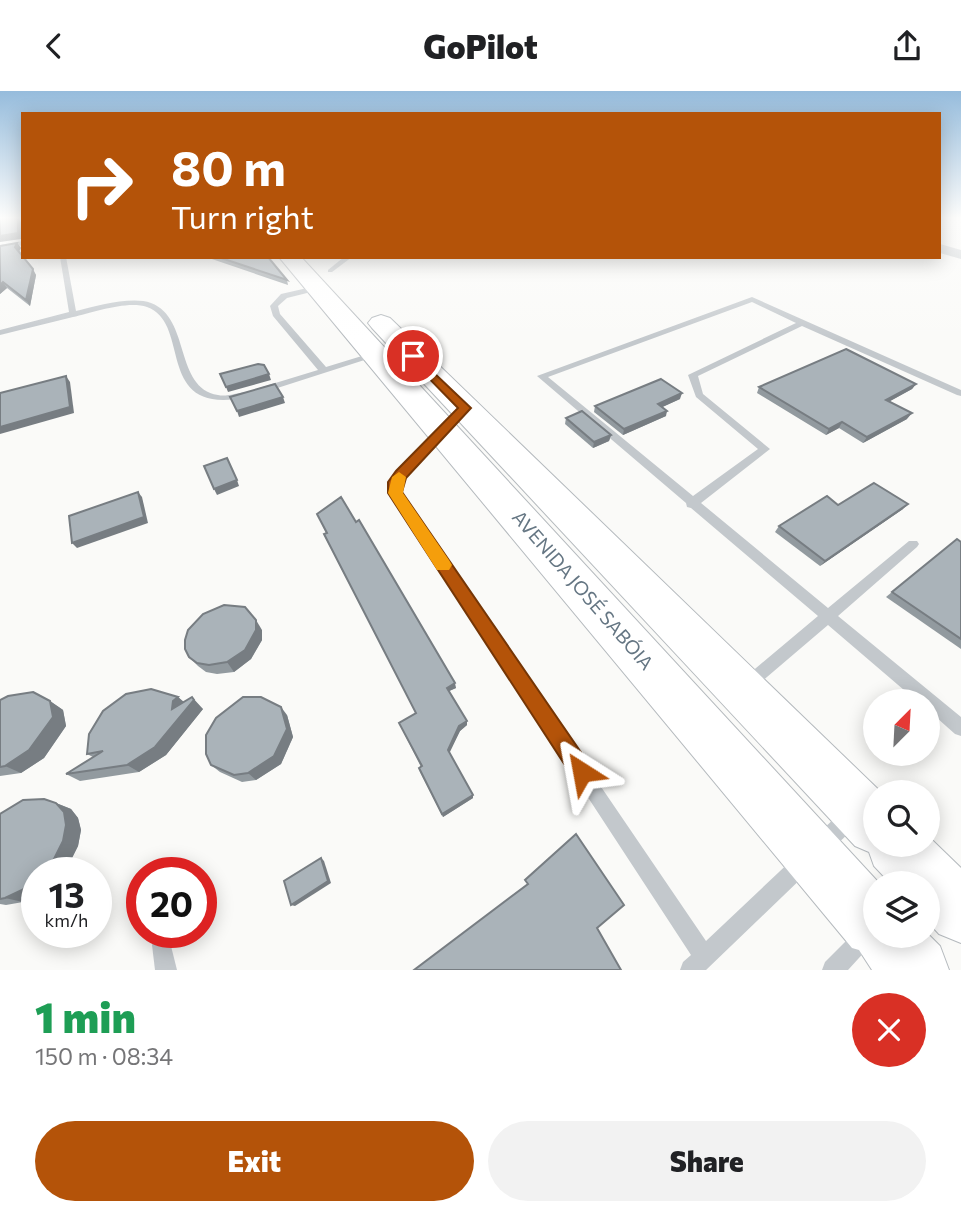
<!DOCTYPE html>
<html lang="en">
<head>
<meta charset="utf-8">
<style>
  body { margin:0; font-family:Commissioner,sans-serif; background:#f2f2f2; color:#202124; height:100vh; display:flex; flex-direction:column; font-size:26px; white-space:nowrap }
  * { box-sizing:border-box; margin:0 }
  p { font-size:23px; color:#757577 }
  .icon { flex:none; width:38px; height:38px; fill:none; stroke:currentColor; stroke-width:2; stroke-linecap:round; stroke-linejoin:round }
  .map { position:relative; height:879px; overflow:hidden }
  .drawer { display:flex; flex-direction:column; background:#fff; flex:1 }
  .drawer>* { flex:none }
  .top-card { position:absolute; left:21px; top:21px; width:920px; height:147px; border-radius:0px; box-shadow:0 4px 18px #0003; background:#b45309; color:#fff; overflow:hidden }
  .needle { width:46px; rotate:24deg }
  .fabs { position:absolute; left:863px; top:598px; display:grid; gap:14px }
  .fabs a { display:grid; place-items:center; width:77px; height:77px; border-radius:50%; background:#fff; box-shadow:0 4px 18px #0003; font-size:35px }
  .speed { position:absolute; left:21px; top:766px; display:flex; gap:14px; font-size:35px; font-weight:700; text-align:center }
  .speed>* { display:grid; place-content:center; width:91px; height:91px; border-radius:50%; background:#fff; box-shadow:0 4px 18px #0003; line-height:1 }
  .speed small { font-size:18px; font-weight:400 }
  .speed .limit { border:10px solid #d22; background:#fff; color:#111 }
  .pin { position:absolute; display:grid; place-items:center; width:60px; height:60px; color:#fff; margin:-30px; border:4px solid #fff; border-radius:50%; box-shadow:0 2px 7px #0007 }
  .me { position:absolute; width:77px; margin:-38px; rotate:326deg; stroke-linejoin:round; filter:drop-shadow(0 0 5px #0008) }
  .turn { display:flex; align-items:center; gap:24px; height:147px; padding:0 35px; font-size:32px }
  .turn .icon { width:91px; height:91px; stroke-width:2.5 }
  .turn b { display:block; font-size:49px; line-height:60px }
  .round { display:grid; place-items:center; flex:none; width:74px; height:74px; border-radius:37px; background:#f2f2f2 }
  .head { display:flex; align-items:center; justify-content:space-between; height:119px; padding:0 35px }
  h1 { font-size:42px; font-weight:800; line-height:52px; color:#1e9e55 }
  .action { display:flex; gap:14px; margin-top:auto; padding:14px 35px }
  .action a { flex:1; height:80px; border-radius:42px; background:#b45309; color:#fff; font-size:28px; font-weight:800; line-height:80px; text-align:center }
  .action a+a { background:#f2f2f2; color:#202124 }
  header { display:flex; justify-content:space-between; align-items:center; height:91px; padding:0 35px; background:#fff; font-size:32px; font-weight:800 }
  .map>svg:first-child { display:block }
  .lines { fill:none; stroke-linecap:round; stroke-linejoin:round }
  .primary-casing { stroke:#b5babe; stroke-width:2 }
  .lane { fill:#c3c8cc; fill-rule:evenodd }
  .street { fill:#c3c8cc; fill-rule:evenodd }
  .primary { fill:#fff; fill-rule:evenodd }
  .wall { fill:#929a9f }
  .shaded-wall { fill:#777d82 }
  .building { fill:#aab3b9; stroke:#777d82; stroke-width:2 }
  .route { fill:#b45309; stroke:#753606; stroke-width:2 }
  .slow { fill:#f59e0b }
  .labels { text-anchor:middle; stroke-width:7; stroke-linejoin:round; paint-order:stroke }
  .street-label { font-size:19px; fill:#657683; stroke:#fff }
</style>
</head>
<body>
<header><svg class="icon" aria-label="back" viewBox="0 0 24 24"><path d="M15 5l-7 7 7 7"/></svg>GoPilot<svg class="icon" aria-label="share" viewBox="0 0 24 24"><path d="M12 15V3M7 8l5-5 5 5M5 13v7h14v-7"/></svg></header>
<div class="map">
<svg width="961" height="879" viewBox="0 0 961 879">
  <rect width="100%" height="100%" fill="#fafaf8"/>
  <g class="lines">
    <defs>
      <g id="primary">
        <path d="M 279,166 L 301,166 L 880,793 L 875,793 L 875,845 L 928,845 L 928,843 L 940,855 L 949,879 L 872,879 L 859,859 L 852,857 Z"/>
        <path d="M 381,224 L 390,227 L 882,702 L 875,702 L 875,754 L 928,754 L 928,745 L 961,777 L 961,852 L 939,843 L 928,831 L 928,793 L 891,793 L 874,775 L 869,761 L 855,755 L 372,237 L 368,232 L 372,227 Z"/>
      </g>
    </defs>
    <use href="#primary" class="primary-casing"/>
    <g class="lane">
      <path d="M 23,150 L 23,154 L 0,158 L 0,154 Z"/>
      <path d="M 60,166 L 66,166 L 76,220 C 96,215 132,205 151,212 C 191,227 174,297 218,304 C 226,306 237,302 245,301 L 248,302 L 248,306 C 152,327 193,232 147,216 C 127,209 92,222 73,226 C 49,232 24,238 0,244 L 0,239 L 69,221 Z"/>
      <path d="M 344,166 L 352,166 L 332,181 L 328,181 L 328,179 Z"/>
      <path d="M 316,195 L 319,195 L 319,199 L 287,207 L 278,215 L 280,223 L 326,276 L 401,253 L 408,255 L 265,301 L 259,301 L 259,297 L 318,279 L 273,225 L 270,215 L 281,203 Z"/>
      <path d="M 752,206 L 961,299 L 961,305 L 957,304 L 802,235 L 698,285 L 703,303 L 770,358 L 701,412 L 828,517 L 909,450 L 917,450 L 919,453 L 917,456 L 838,525 L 961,626 L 961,645 L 955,643 L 928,619 L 928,611 L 918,611 L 828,534 L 753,598 L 748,600 L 743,598 L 740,593 L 743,588 L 818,525 L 691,417 L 687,416 L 686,412 L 537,285 ZM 752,211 L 796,232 L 688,284 L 696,306 L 758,358 L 693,405 L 548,286 Z"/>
      <path d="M 465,314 L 470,317 L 468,319 L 401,392 L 401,402 L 706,850 L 796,765 L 803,762 L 810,765 L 813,772 L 810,779 L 706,879 L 680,879 L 683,871 L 691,864 L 389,402 L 389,391 L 397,380 L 462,315 Z"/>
      <path d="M 851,717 L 857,720 L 860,726 C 854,739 834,758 821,763 L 814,761 L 812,754 C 817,741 838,723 851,717 Z"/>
      <path d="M 875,825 L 875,845 L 879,845 L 848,879 L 822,879 L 825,871 L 868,828 Z"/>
      <path d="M 162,844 L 169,847 L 177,879 L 155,879 L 152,854 L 155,847 Z"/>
    </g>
    <path class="street" d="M 940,153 L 961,159 L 961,168 L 940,162 Z"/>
    <use href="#primary" class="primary"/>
  </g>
  <g class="wall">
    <path d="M 17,152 L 21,157 L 19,161 L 36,184 L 30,215 L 7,197 L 0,203 L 0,155 Z"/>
    <path d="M 206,166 L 268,166 L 287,189 L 288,194 Z"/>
    <path d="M 916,293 L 912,298 L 890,310 L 907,328 L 863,352 L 839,337 L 826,344 L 757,302 L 759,296 Z"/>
    <path d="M 680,308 L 662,316 L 666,325 L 623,344 L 594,321 L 595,315 Z"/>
    <path d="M 566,327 L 611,344 L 609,350 L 593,357 L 565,333 Z"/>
    <path d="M 838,414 L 903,418 L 820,475 L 775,441 L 779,435 Z"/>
    <path d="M 317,423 L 456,597 L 449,600 L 467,634 L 460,640 L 449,661 L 473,704 L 473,707 L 443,726 L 420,681 L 419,677 L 421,676 L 399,632 L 416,622 L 326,448 L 324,443 L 326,442 Z"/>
    <path d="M 961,451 L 961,558 L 886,506 L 892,501 Z"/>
    <path d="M 262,539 L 262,549 L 251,568 L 234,581 L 217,583 L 206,581 L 198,575 L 189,566 Z"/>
    <path d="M 178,606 L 184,611 L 203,618 L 166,664 L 139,681 L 80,690 L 66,683 L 93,666 L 87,663 Z"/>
    <path d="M 0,609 L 50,610 L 63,619 L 66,635 L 44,667 L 21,682 L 0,685 Z"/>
    <path d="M 287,624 L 293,646 L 281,673 L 256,689 L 242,691 L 220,681 L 211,674 Z"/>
    <path d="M 56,712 L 71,718 L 78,727 L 81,739 L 78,755 L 69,773 L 23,811 L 6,814 L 0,813 L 0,723 Z"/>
  </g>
  <g class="shaded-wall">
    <path d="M 18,126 L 21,131 L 21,148 L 0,151 L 0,145 Z"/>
    <path d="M 17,152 L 21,157 L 18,161 L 15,156 Z"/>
    <path d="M 33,178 L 36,184 L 30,215 L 26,209 Z"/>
    <path d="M 3,191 L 7,197 L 0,203 L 0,194 Z"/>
    <path d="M 269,283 L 271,289 L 228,301 L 226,296 Z"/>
    <path d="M 66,285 L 70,291 L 74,322 L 0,343 L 0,336 Z"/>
    <path d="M 916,293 L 912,298 L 883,314 L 886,309 Z"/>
    <path d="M 682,302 L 680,308 L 656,319 L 658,313 Z"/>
    <path d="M 283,306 L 285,312 L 239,326 L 237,320 Z"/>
    <path d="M 667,320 L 666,325 L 623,344 L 624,338 Z"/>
    <path d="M 912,322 L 907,328 L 863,352 L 867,346 Z"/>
    <path d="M 842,331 L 839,337 L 826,344 L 829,338 Z"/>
    <path d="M 611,344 L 609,350 L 593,357 L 594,351 Z"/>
    <path d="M 237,389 L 239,395 L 217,404 L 214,398 Z"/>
    <path d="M 138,401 L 142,406 L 148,432 L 77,457 L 72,452 Z"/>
    <path d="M 908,413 L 903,418 L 820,475 L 825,470 Z"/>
    <path d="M 256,529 L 262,539 L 262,549 L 251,568 L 234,581 L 227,571 Z"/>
    <path d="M 455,592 L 456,597 L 447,601 L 447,597 Z"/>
    <path d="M 178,606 L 188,615 L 192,606 L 203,618 L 166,664 L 139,681 L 127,674 L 172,618 L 173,610 Z"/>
    <path d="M 50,610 L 63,619 L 66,635 L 44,667 L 21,682 L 5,675 Z"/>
    <path d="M 281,616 L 287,624 L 293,646 L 281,673 L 256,689 L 248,682 Z"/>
    <path d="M 467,630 L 467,634 L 460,640 L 449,663 L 448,659 L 459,635 Z"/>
    <path d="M 473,704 L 473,707 L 443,726 L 442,723 Z"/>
    <path d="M 56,712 L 71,718 L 78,727 L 81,739 L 78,755 L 69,773 L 62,782 L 42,782 Z"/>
    <path d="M 321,767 L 324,770 L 331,792 L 295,815 L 291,814 Z"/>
    <path d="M 37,788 L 37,804 L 23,811 L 5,807 Z"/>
  </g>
  <g class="building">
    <path d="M 0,126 L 18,126 L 18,142 L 0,145 Z"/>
    <path d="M 17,152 L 15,156 L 33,178 L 26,209 L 3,191 L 0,194 L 0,155 Z"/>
    <path d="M 218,166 L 268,166 L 287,189 Z"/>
    <path d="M 846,258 L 916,293 L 886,309 L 912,322 L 867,346 L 842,331 L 829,338 L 759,296 Z"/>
    <path d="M 258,273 L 264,274 L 269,283 L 226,296 L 220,283 Z"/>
    <path d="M 66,285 L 70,316 L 0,336 L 0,302 Z"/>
    <path d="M 661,288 L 682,302 L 658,313 L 667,320 L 624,338 L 595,315 Z"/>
    <path d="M 275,293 L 283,306 L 237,320 L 230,306 Z"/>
    <path d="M 582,320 L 611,344 L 594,351 L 566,327 Z"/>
    <path d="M 227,367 L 237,389 L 214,398 L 204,375 Z"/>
    <path d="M 874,392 L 908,413 L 825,470 L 779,435 L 827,405 L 838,414 Z"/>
    <path d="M 138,401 L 144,426 L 72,452 L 69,425 Z"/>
    <path d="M 341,406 L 356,431 L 359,429 L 455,592 L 447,597 L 467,630 L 459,635 L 448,659 L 473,704 L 442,723 L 419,677 L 422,675 L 399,632 L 416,622 L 324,443 L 327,442 L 317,423 Z"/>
    <path d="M 957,448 L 961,451 L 961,548 L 892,501 Z"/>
    <path d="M 224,514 L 245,516 L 256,529 L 256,539 L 245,559 L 227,571 L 209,574 L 197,572 L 189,566 L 185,558 L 185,549 L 188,539 L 203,523 Z"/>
    <path d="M 151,598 L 178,606 L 173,610 L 172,618 L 192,606 L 194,609 L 155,656 L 127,674 L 66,683 L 103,660 L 87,663 L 89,643 L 103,620 L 126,603 Z"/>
    <path d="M 33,601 L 50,610 L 53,626 L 29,659 L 5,675 L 0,676 L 0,609 L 8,605 Z"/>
    <path d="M 243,606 L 261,606 L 281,616 L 287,638 L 274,665 L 248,682 L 234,684 L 211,674 L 206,663 L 206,644 L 216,627 Z"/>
    <path d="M 44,708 L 56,712 L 64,721 L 66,734 L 63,750 L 54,768 L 42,782 L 37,782 L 37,788 L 22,799 L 5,807 L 0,808 L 0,723 L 23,709 Z"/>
    <path d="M 576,743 L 624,814 L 597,837 L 621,879 L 414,879 L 528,793 L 525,789 Z"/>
    <path d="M 321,767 L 328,790 L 291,814 L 284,790 Z"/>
  </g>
  <linearGradient id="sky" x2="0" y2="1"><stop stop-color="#96bcdc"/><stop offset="0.51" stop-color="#fdfdfc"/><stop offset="1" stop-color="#fdfdfc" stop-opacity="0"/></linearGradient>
  <rect width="961" height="249" fill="url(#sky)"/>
  <path class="route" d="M 413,262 L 471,317 L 406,387 L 402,401 L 589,673 L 593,681 L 589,688 L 582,692 L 574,688 L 388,402 L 388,391 L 396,380 L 458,317 L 409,267 L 408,265 Z"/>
  <path class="slow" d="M 399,381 L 406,386 L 403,402 L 449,469 L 452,474 L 449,479 L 437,479 L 388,402 L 392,386 Z"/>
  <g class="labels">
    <g class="street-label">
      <text transform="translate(583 499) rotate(49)" y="7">AVENIDA JOSÉ SABÓIA</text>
    </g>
  </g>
</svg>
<div class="fabs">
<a><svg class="needle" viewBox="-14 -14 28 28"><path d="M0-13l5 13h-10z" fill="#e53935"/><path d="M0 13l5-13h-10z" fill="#757577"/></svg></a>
<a><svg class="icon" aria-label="search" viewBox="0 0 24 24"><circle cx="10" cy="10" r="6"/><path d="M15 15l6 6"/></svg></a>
<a><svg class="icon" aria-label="layers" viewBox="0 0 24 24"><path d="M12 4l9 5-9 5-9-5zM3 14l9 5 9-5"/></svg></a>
</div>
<div class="speed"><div>13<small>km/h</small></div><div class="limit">20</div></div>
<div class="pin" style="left:413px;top:265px;background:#d93025"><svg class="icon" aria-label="arrive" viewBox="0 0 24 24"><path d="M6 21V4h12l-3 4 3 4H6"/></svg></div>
<svg class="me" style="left:582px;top:681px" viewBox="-20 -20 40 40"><path d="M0-17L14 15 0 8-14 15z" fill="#b45309" stroke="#fff" stroke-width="4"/></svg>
<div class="top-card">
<div class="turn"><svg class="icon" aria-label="right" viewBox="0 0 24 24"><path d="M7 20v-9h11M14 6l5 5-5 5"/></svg><div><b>80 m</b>Turn right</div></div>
</div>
</div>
<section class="drawer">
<div class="head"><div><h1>1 min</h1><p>150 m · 08:34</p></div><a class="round" style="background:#d93025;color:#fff"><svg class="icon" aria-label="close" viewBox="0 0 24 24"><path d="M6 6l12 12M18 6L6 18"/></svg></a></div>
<div class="action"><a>Exit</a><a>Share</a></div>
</section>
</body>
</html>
